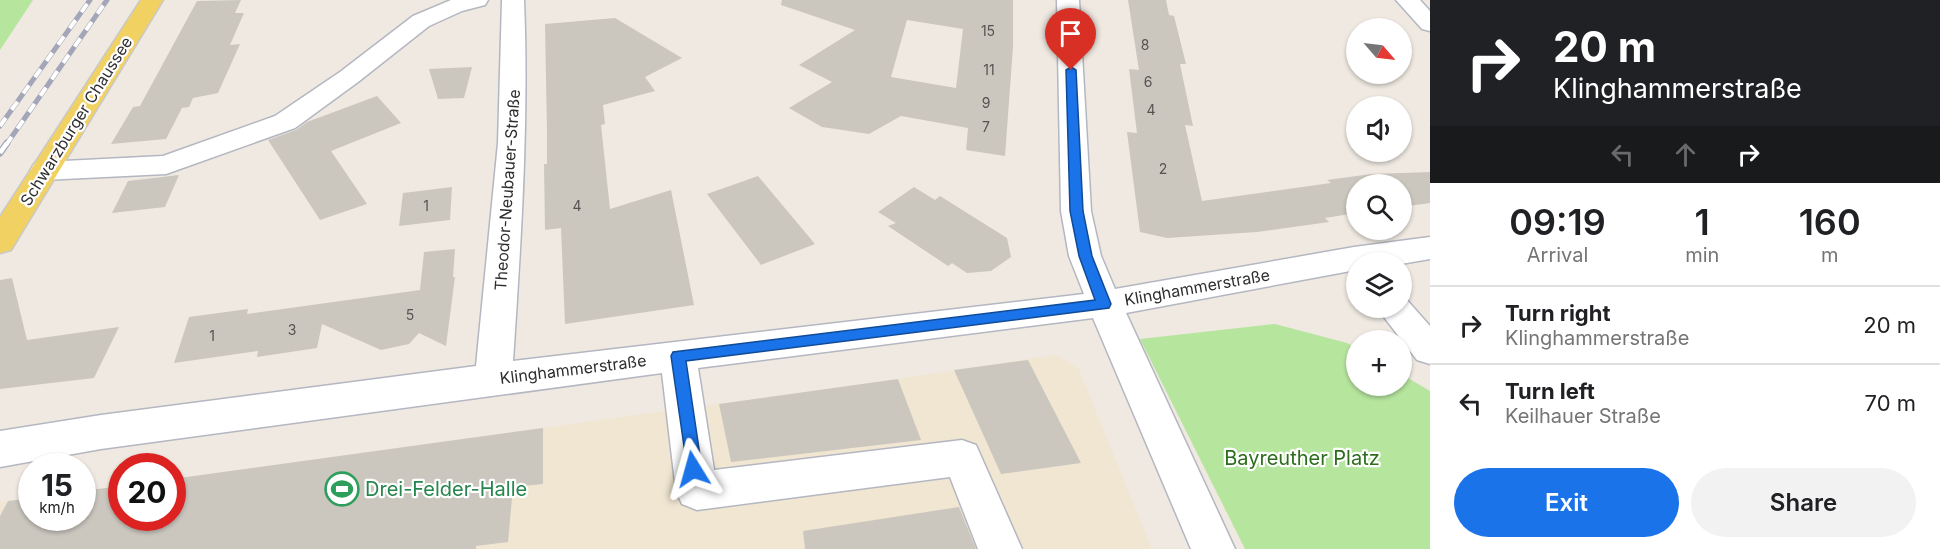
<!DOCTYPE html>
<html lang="en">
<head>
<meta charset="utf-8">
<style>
  body { margin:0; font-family:Inter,sans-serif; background:#f2f2f2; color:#202124; height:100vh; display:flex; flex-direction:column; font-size:22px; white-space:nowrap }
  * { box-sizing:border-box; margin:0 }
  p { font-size:20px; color:#757577 }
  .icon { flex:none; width:33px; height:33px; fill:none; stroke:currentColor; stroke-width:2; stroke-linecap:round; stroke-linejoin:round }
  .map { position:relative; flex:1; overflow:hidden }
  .drawer { display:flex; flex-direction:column; background:#fff; width:510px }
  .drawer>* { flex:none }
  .banner { background:#202124; color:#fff; overflow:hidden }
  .needle { width:39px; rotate:118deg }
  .buttons { position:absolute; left:1346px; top:18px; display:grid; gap:12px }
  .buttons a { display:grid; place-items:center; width:66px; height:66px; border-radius:50%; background:#fff; box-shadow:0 2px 4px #0004; font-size:30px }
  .speed { position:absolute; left:18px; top:453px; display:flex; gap:12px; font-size:30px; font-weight:700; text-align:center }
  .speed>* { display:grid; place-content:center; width:78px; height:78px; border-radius:50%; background:#fff; box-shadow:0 2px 4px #0004; line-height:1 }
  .speed small { font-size:15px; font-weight:400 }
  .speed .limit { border:9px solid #d22; background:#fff; color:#111 }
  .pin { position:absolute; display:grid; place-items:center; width:51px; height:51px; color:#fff; margin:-62px -26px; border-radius:50% 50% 50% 0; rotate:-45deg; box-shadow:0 0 6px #0007 }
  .pin .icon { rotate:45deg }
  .me { position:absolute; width:66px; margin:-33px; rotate:352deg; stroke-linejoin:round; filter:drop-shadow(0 0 4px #0008) }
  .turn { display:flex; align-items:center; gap:21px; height:126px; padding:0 24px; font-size:27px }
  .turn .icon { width:78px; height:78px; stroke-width:2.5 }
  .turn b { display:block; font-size:42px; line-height:51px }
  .lanes { display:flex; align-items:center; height:57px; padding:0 24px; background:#0003; justify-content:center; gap:30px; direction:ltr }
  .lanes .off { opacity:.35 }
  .eta { display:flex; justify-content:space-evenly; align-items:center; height:102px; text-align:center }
  .eta b { font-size:36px; font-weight:600; line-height:42px }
  .action { display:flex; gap:12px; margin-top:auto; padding:12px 24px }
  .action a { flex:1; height:69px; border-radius:36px; background:#1a73e8; color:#fff; font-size:24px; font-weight:600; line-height:69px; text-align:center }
  .action a+a { background:#f2f2f2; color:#202124 }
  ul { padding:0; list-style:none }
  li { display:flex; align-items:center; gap:18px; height:78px; padding:0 24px; border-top:2px solid #e0e0e0 }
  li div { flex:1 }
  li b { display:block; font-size:22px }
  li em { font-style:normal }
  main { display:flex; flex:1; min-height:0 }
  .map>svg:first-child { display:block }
  .education { fill:#f0e6d1 }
  .green { fill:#b6e59e }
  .building { fill:#cbc7bf; fill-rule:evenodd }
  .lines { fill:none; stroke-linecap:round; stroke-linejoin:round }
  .minor-casing { stroke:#b4b7c1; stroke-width:3 }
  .major-casing { stroke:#c9c9c9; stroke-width:3 }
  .minor { fill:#fff; fill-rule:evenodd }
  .major { fill:#f2d163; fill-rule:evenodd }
  .rail-far1-casing { stroke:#a3a6b8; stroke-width:5 }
  .rail-casing { stroke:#a3a6b8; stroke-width:7 }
  .rail-far1 { stroke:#fff; stroke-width:4; stroke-dasharray:10; stroke-linecap:butt }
  .rail { stroke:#fff; stroke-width:4.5; stroke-dasharray:13; stroke-linecap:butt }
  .route { fill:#1a73e8; stroke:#114b97; stroke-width:1.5 }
  .labels { text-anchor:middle; stroke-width:4.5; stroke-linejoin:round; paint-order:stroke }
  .number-label { font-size:14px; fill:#555452 }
  .street-label { font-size:16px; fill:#2e2e2e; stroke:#fff }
  .near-park-label { font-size:20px; fill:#2c6e1b; stroke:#fff }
  .near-leisure-label { font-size:20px; fill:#27864d; stroke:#fff; text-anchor:start }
</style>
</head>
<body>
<main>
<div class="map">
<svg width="1430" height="549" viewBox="0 0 1430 549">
  <rect width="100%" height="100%" fill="#efe9e1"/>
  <path class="education" d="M 1056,355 L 1078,368 L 1152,549 L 0,549 L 0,502 L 31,498 L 32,518 L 82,518 L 83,491 L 121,486 L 122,518 L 172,518 L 173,479 L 898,379 Z"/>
  <g class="green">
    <path d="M 0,0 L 33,0 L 0,50 Z"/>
    <path d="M 1275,324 L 1347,343 L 1356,348 L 1356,386 L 1401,386 L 1401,374 L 1430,391 L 1430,549 L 1245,549 L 1140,339 Z"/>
  </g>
  <g class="building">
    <path d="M 241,0 L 235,13 L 244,13 L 230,45 L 240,44 L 218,93 L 193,98 L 189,107 L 182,108 L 166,139 L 111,144 L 133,107 L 140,106 L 197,1 Z"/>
    <path d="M 782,0 L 1013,0 L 1013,47 L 1005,156 L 966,150 L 968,128 L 901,116 L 869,134 L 822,127 L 789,108 L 832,82 L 799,65 L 855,30 L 781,5 ZM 907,20 L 963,29 L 956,88 L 891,77 Z"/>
    <path d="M 1128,0 L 1166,0 L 1169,15 L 1174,16 L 1186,64 L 1180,64 L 1193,126 L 1185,125 L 1202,201 L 1331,183 L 1327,180 L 1371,174 L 1430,172 L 1430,203 L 1401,207 L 1401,184 L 1356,184 L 1356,213 L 1325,218 L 1329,222 L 1257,232 L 1167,238 L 1140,232 L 1127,132 L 1137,133 L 1129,69 L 1139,70 Z"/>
    <path d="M 615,18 L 682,58 L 645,77 L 655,91 L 603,105 L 605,124 L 601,125 L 610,209 L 671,190 L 694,305 L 565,324 L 561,228 L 545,230 L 544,164 L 547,164 L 547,132 L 545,24 Z"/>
    <path d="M 472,67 L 464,98 L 438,99 L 429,69 Z"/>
    <path d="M 377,96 L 401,123 L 331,151 L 367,204 L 320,220 L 268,140 L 296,130 L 307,122 Z"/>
    <path d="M 179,175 L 165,207 L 112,213 L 128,181 Z"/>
    <path d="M 758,176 L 815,244 L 761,265 L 707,194 Z"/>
    <path d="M 452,187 L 450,220 L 399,226 L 403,193 Z"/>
    <path d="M 914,187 L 935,200 L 940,196 L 1007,238 L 1011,257 L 991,271 L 967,273 L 952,263 L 948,266 L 888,226 L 896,223 L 878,212 Z"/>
    <path d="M 455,249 L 453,277 L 455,277 L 446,346 L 419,333 L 409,344 L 381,350 L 322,324 L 317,348 L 257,357 L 258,351 L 174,363 L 189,317 L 248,309 L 247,314 L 420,290 L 424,252 Z"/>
    <path d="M 12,278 L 27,340 L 119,327 L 94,378 L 0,389 L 0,280 Z"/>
    <path d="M 1028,360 L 1081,463 L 1001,474 L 954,370 Z"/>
    <path d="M 898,379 L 921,440 L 731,462 L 719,404 Z"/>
    <path d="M 543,428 L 543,484 L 513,487 L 508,542 L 476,546 L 476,549 L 0,549 L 0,516 L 8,501 L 32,498 L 32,518 L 82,518 L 82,491 L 122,486 L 122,518 L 172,518 L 172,479 Z"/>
    <path d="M 959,507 L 976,549 L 805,549 L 803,531 Z"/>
  </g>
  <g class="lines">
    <defs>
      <g id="minor">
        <path d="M 451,0 L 488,0 L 485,5 L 462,11 L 429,26 L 358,82 L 295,128 L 166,174 L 44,180 L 34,178 L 30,171 L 34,164 L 44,162 L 163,156 L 275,116 L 340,72 L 413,16 Z"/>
        <path d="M 502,0 L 524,0 C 529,121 521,241 513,361 L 1084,294 L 1069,256 L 1061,211 L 1057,0 L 1079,0 L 1091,211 L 1101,256 L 1115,289 L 1354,247 L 1430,237 L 1430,259 L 1401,264 L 1356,262 L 1356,270 L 1126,313 L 1235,549 L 1191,549 L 1093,318 L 698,368 L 714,470 L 962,440 L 976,445 L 1022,549 L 978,549 L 950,477 L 697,510 L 682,504 L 676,491 L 662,373 L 101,449 L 0,467 L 0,431 L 101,415 L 476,366 L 498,143 Z"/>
        <path d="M 1396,0 L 1420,0 L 1430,11 L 1430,31 L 1422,29 Z"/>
        <path d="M 1401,297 L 1406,299 L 1430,326 L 1430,364 L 1417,360 L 1377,308 L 1401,308 Z"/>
      </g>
      <path id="major" d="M 141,0 L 163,0 L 11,250 L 0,253 L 0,217 Z"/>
    </defs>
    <use href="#minor" class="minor-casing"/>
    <use href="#major" class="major-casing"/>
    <use href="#minor" class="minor"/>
    <use href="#major" class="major"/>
    <defs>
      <g id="rail-far1">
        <path d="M 0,126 L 90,0"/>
        <path d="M 6,145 L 107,0"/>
      </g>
      <path id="rail" d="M 0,153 L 7,143"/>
    </defs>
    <use href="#rail-far1" class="rail-far1-casing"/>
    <use href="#rail" class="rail-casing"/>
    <use href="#rail-far1" class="rail-far1"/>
    <use href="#rail" class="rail"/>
  </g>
  <path class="route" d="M 1071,67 L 1076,70 L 1083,211 L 1092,256 L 1111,304 L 1109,308 L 686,361 L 702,469 L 699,474 L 693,476 L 688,474 L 671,356 L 673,352 L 1095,300 L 1079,256 L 1070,211 L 1066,70 Z"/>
  <defs>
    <symbol id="stadium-ring" viewBox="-11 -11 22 22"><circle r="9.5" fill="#fff" stroke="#2e9e5b" stroke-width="1.5"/><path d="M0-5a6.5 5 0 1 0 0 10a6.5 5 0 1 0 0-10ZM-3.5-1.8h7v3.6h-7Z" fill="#2e9e5b"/></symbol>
  </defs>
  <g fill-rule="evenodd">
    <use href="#stadium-ring" x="323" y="470" width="38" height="38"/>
  </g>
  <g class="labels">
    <g class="number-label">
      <text x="988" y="36">15</text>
      <text x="1145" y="50">8</text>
      <text x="989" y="75">11</text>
      <text x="1148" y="87">6</text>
      <text x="986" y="108">9</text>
      <text x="1151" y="115">4</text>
      <text x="986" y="132">7</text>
      <text x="1163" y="174">2</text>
      <text x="426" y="211">1</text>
      <text x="577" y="211">4</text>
      <text x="410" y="320">5</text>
      <text x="292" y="335">3</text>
      <text x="212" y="341">1</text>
    </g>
    <g class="street-label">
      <text transform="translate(76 121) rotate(-58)" y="6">Schwarzburger Chaussee</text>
      <text transform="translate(507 190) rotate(-86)" y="6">Theodor-Neubauer-Straße</text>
      <text transform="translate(1197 287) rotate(-10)" y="6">Klinghammerstraße</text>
      <text transform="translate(573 369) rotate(-7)" y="6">Klinghammerstraße</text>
    </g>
    <g class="near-park-label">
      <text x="1302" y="465">Bayreuther Platz</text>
    </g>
    <g class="near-leisure-label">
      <text x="365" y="496">Drei-Felder-Halle</text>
    </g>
  </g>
</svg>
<div class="buttons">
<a><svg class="needle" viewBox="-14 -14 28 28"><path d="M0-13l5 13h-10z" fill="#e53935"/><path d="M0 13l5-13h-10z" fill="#757577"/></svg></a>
<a><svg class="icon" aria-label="sound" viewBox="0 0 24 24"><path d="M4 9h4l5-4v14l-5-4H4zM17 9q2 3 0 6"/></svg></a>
<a><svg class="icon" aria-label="search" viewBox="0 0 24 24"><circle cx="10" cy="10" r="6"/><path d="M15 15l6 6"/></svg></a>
<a><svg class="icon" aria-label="layers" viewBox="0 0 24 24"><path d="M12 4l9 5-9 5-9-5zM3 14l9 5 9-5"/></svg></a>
<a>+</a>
</div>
<div class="speed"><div>15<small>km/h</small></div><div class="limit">20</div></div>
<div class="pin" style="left:1071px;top:70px;background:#d93025"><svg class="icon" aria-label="arrive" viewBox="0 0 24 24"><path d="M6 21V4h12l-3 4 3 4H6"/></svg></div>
<svg class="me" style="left:693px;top:469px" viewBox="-20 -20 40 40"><path d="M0-17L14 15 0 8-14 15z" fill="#1a73e8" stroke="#fff" stroke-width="4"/></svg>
</div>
<section class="drawer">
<div class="banner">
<div class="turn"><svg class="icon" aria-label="right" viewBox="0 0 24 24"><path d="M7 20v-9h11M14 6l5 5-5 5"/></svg><div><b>20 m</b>Klinghammerstraße</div></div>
<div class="lanes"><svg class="icon off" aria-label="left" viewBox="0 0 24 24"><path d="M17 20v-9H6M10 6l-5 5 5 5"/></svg><svg class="icon off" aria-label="ahead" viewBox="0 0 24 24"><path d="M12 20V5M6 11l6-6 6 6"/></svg><svg class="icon" aria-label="right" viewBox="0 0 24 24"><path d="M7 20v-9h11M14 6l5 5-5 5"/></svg></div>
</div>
<div class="eta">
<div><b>09:19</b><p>Arrival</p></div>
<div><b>1</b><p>min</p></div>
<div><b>160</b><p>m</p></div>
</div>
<ul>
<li><svg class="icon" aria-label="right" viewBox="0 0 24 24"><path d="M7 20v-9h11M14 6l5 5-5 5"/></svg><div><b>Turn right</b><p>Klinghammerstraße</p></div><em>20 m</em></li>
<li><svg class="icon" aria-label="left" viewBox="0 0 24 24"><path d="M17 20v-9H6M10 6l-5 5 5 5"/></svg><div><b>Turn left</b><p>Keilhauer Straße</p></div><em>70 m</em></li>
</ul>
<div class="action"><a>Exit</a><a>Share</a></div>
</section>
</main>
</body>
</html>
